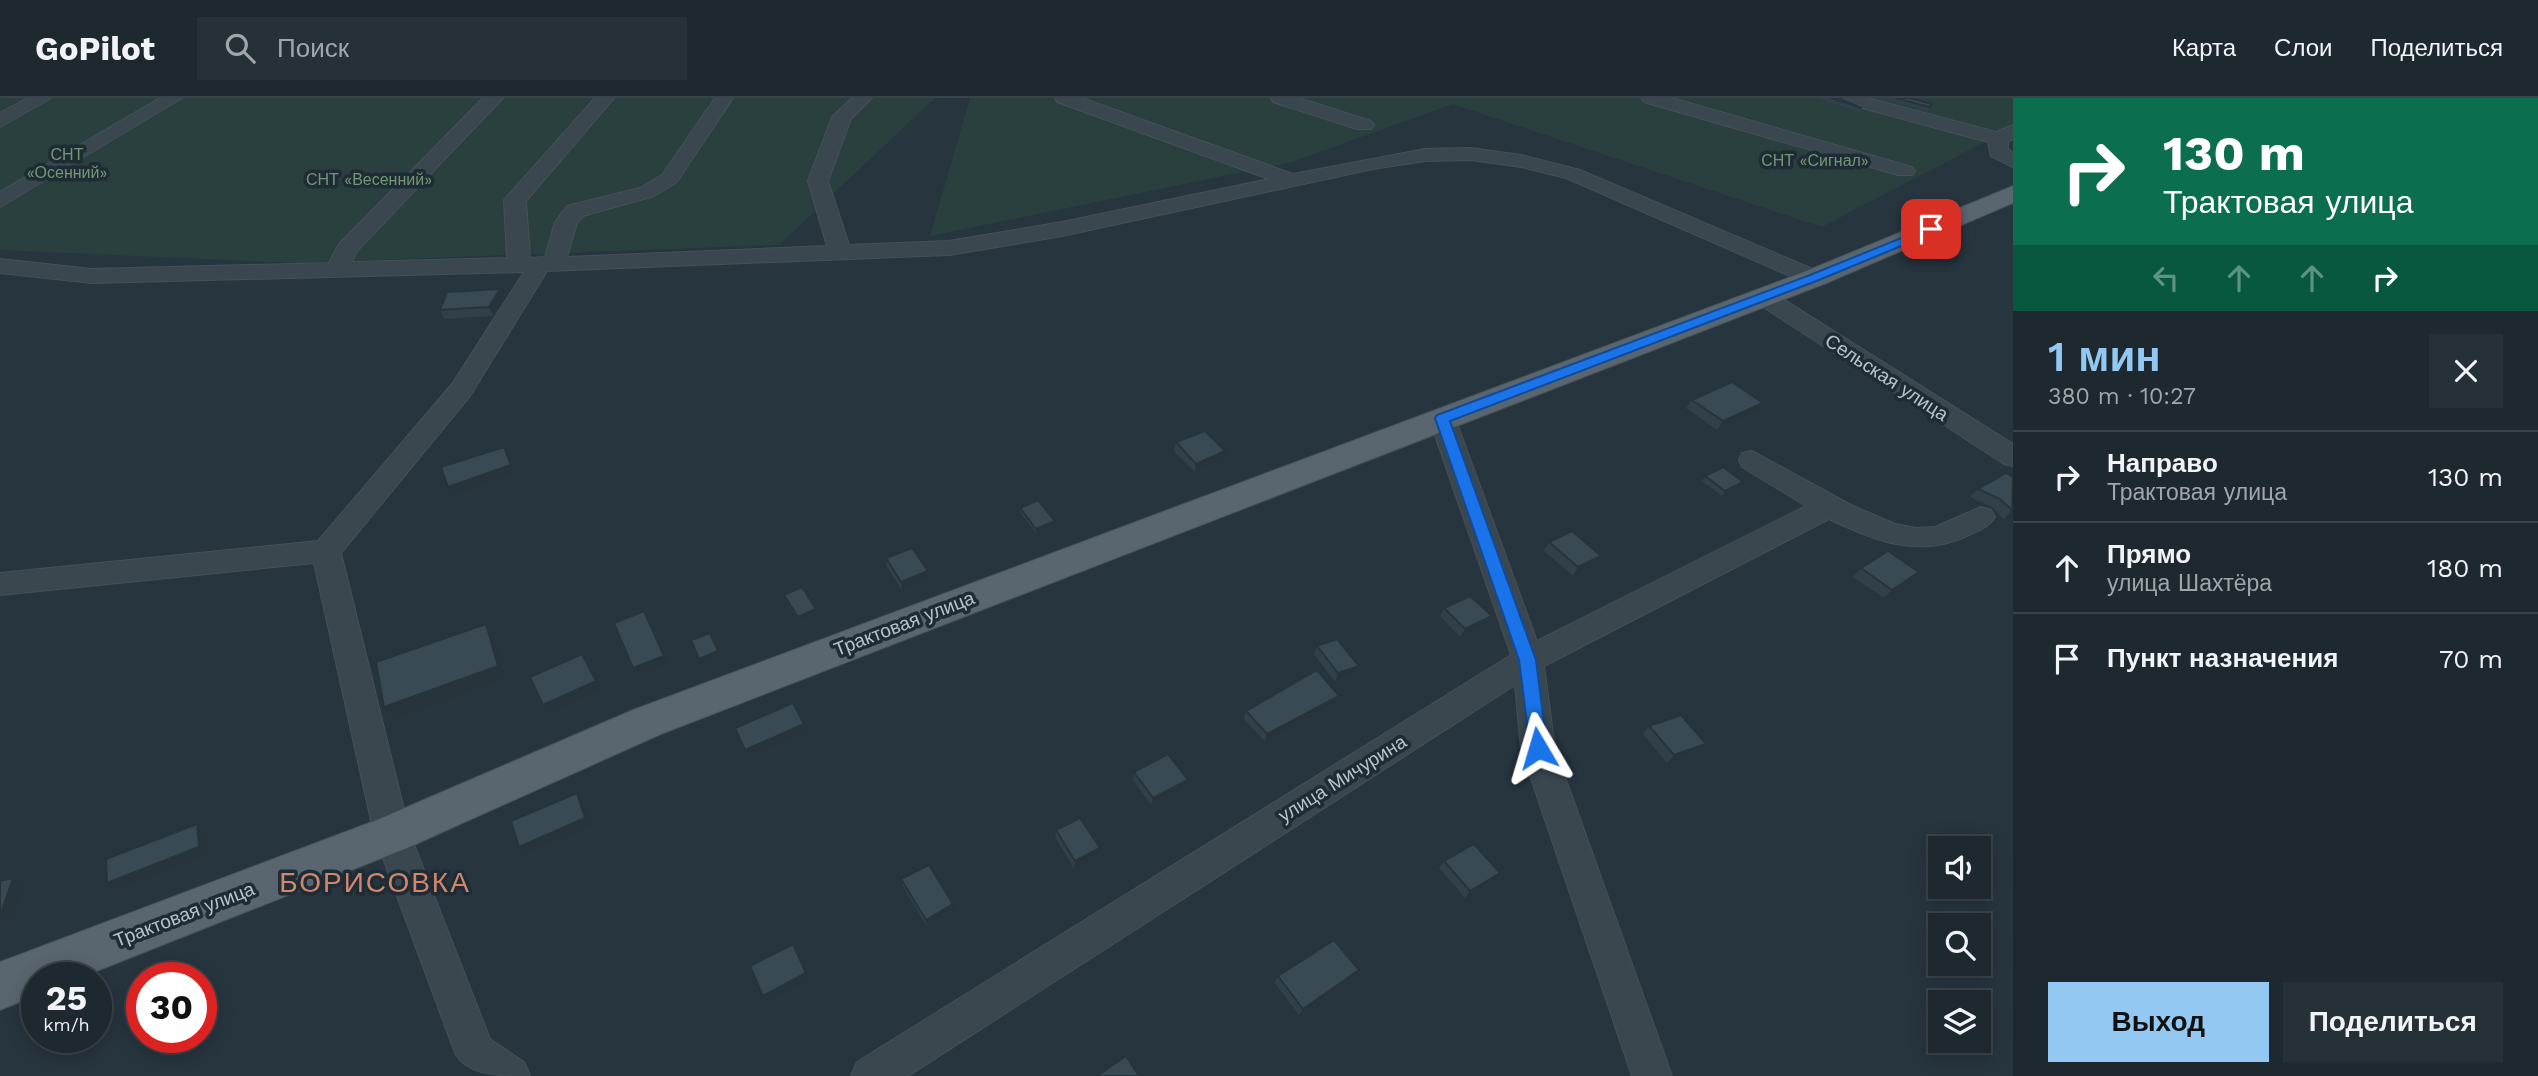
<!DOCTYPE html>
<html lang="ru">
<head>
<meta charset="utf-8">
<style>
  body { margin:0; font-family:"Work Sans",sans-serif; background:#253037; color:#f1f3f6; height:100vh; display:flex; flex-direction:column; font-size:26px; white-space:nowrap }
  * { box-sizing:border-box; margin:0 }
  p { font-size:23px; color:#a0a6aa }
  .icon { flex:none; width:38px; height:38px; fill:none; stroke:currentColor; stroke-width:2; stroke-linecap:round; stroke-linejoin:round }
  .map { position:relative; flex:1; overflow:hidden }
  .sheet { display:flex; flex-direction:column; background:#1d282f; width:525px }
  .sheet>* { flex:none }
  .top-card { background:#0b6e4f; color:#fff; overflow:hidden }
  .tools { position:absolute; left:1928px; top:738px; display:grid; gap:14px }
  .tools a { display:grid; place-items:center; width:63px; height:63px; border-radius:0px; background:#1d282f; box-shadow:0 4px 18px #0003,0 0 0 2px #3b444b; font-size:35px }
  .speed { position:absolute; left:21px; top:864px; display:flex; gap:14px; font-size:35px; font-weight:700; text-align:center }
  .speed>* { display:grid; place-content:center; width:91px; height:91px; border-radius:50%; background:#1d282f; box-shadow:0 4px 18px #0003,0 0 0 2px #3b444b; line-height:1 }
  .speed small { font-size:18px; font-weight:400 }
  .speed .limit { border:10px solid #d22; background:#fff; color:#111 }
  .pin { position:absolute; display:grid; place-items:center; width:60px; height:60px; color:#fff; margin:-30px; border-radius:14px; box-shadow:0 4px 10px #0006 }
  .me { position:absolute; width:77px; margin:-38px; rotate:353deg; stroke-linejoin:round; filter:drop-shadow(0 0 5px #0008) }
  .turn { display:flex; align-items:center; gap:24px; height:147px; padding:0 35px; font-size:32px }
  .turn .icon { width:91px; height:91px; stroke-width:2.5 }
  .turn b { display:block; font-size:49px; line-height:60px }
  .lanes { display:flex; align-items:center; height:66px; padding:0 35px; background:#0003; justify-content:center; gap:35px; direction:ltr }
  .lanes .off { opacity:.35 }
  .round { display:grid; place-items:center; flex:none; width:74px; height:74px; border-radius:0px; background:#253037 }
  .summary { display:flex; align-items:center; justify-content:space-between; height:119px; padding:0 35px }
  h1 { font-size:42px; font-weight:600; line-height:52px; color:#93c8f3 }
  .button { display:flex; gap:14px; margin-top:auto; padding:14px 35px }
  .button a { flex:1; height:80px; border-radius:0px; background:#93c8f3; color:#111; font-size:28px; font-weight:600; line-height:80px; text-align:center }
  .button a+a { background:#253037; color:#f1f3f6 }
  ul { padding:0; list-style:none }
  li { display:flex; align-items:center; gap:21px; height:91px; padding:0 35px; border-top:2px solid #3b444b }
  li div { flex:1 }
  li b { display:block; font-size:26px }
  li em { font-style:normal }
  header { display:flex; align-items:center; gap:42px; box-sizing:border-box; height:98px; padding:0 35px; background:#1d282f; border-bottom:2px solid #3b444b }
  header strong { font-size:33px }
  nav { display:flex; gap:38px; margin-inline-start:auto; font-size:24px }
  .search { width:490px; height:63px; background:#253037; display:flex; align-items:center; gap:18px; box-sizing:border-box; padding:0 24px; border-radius:0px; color:#a0a6aa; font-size:26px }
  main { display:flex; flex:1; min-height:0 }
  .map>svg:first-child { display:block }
  .green { fill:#29403f }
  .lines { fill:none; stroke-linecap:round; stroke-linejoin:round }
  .minor-casing { stroke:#455058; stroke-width:2 }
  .major-casing { stroke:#455058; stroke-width:2 }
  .minor { fill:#3b474f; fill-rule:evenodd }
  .major { fill:#59666f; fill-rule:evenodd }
  .wall { fill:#314049 }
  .shaded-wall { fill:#28343c }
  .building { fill:#394a55; stroke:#28343c; stroke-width:2 }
  .route { fill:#1a73e8; stroke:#114b97; stroke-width:2 }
  .labels { text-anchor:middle; stroke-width:7; stroke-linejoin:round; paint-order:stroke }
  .far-park-label { font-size:16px; fill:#709973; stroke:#202c35 }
  .street-label { font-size:19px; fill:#b8c2ca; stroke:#202c35 }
  .near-quarter-label { font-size:28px; letter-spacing:2px; fill:#d0876c; stroke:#202c35 }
</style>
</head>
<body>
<header>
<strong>GoPilot</strong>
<div class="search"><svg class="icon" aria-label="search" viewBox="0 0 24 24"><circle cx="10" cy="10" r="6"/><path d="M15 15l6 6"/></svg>Поиск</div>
<nav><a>Карта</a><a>Слои</a><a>Поделиться</a></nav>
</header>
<main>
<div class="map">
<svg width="2013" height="978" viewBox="0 0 2013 978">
  <rect width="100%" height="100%" fill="#27353f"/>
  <g class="green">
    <path d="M 0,0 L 935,0 L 779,147 L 295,165 L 0,152 Z"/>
    <path d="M 970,0 L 2013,0 L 2013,29 L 1822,129 L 1453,6 L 1292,64 L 930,138 Z"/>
  </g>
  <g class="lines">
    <defs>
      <g id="minor">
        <path d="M 28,0 L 51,0 L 0,29 L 0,15 Z"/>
        <path d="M 160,0 L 182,0 L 0,109 L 0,94 Z"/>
        <path d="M 483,0 L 503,0 L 357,153 L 352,164 L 507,160 L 504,102 L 595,0 L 614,0 L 526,103 L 530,160 L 545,159 L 555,124 L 567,108 L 640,90 L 662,77 L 715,0 L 733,0 L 676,85 L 654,98 L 583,118 L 577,125 L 567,159 L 827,148 L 808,83 L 832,19 L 852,0 L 872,0 L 851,21 L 828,83 L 849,147 L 949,143 L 1062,124 L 1269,81 L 1057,4 L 1055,0 L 1082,0 L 1293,76 L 1425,51 L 1471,50 L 1521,57 L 1580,72 L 1822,175 L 1825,180 L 1822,185 L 1806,185 L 1566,80 L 1521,69 L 1471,62 L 1425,63 L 1373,71 L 1062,138 L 949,157 L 547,173 L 470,298 L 341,455 L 410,736 L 490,941 L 524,964 L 530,978 C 500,978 468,978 455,955 L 374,736 L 314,465 L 0,497 L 0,475 L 318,443 L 452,286 L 524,174 L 92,185 L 0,175 L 0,161 L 92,171 L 329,165 L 339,146 Z"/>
        <path d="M 1271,0 L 1299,0 L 1371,23 L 1374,27 L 1371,31 L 1357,31 L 1273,4 Z"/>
        <path d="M 1642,0 L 1672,0 L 1912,69 L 1915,73 L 1912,77 L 1898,77 L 1644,4 Z"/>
        <path d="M 1838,0 L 1868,0 L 1996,34 L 2013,27 L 2013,41 L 2008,44 L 2008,51 L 2013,54 L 2013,69 L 1991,58 L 1988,44 L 1840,4 Z"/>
        <path d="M 1762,191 L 1770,193 L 2013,346 L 2013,368 L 2004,366 L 1754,203 L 1750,198 L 1754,193 Z"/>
        <path d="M 1442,311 L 1451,314 L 1455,320 L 1537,543 L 1806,408 L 1742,369 L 1739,362 L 1742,355 L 1752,353 L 1851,407 L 1895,426 L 1916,430 L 1935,429 L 1981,409 L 1991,412 L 1995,419 C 1989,429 1979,432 1969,437 C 1920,461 1875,443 1829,421 L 1544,568 L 1555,651 L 1672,978 L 1632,978 L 1521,651 L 1515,587 L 908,978 L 851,978 L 857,964 L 1511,557 L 1429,320 L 1433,314 Z"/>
      </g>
      <path id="major" d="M 2013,88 L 2013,105 L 1824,186 L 661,636 L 407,750 L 79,880 L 37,880 L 37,897 L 0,912 L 0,864 L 377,722 L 633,612 L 1804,174 Z"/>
    </defs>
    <use href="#minor" class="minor-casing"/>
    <use href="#major" class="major-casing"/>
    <use href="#minor" class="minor"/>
    <use href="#major" class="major"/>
  </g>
  <g class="wall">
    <path d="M 1816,0 L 1841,0 L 1842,2 L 1862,10 L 1859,14 Z"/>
    <path d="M 1878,0 L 1909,0 L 1932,6 L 1927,13 Z"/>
    <path d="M 503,200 L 493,218 L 444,221 L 440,212 Z"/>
    <path d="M 1692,302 L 1757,314 L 1717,332 L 1686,310 Z"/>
    <path d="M 1176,344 L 1224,362 L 1195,374 L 1174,353 Z"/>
    <path d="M 1705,378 L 1743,384 L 1740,388 L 1722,398 L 1702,383 Z"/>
    <path d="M 2013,379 L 2013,416 L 2004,421 L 1992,409 L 1970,399 L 1978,391 Z"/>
    <path d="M 1020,410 L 1055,423 L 1054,427 L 1036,435 L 1020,414 Z"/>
    <path d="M 1549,444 L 1601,458 L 1596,466 L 1573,478 L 1544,453 Z"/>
    <path d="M 886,460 L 928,473 L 929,481 L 902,492 L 887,469 Z"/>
    <path d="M 1861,470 L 1911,483 L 1884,500 L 1853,479 Z"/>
    <path d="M 784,497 L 816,511 L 817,515 L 799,523 L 785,501 Z"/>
    <path d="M 1444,510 L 1487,527 L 1460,539 L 1440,518 Z"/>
    <path d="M 1317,548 L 1359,568 L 1356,576 L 1335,584 L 1314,556 Z"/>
    <path d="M 1339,598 L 1336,606 L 1265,644 L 1244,621 L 1246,613 Z"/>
    <path d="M 1649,628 L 1706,646 L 1699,654 L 1667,665 L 1643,636 Z"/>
    <path d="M 1134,674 L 1186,690 L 1151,707 L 1133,682 Z"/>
    <path d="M 1056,732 L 1099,757 L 1074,770 L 1055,739 Z"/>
    <path d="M 1444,763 L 1500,775 L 1495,782 L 1465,800 L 1439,770 Z"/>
    <path d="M 901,781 L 954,813 L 927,829 L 903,788 Z"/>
    <path d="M 1359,872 L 1355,879 L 1299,917 L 1275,885 L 1278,878 Z"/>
  </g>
  <g class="shaded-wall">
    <path d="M 500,191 L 503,200 L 493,218 L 489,209 Z"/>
    <path d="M 1763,305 L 1757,314 L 1717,332 L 1723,323 Z"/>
    <path d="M 504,349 L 515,376 L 452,397 L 448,389 Z"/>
    <path d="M 1225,353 L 1224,362 L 1195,374 L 1196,366 Z"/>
    <path d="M 1743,384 L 1740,388 L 1722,398 L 1725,393 Z"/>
    <path d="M 2012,412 L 2013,416 L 2004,421 Z"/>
    <path d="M 1055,423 L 1054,427 L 1036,435 L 1036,431 Z"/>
    <path d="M 1601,458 L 1596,466 L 1573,478 L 1578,469 Z"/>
    <path d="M 928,473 L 929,481 L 902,492 L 901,484 Z"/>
    <path d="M 1919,474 L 1911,483 L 1884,500 L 1892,492 Z"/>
    <path d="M 816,511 L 817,515 L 799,523 L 798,519 Z"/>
    <path d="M 1492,518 L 1487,527 L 1460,539 L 1465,531 Z"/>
    <path d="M 486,526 L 493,538 L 505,581 L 393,621 L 384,609 Z"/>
    <path d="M 718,553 L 720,558 L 701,565 L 699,561 Z"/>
    <path d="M 664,558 L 667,566 L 637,578 L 633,570 Z"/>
    <path d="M 1359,568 L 1356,576 L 1335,584 L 1338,575 Z"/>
    <path d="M 596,583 L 600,591 L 548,616 L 543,607 Z"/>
    <path d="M 1339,598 L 1336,606 L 1265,644 L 1267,636 Z"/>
    <path d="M 804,626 L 806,634 L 748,659 L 745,652 Z"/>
    <path d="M 1706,646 L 1699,654 L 1667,665 L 1674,657 Z"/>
    <path d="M 1188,682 L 1186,690 L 1151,707 L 1153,700 Z"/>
    <path d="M 577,695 L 581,703 L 590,728 L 524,756 L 519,749 Z"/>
    <path d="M 197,726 L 206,733 L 207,756 L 117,792 L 107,785 Z"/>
    <path d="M 1100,750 L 1099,757 L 1074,770 L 1075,763 Z"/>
    <path d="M 1500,775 L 1495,782 L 1465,800 L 1470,793 Z"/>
    <path d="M 13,780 L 24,787 L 12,822 L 0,824 L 0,815 Z"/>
    <path d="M 953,806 L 954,813 L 927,829 L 926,822 Z"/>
    <path d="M 1359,872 L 1355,879 L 1299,917 L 1303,911 Z"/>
    <path d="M 806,875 L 809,881 L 766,904 L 763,898 Z"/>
  </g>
  <g class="building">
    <path d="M 1831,0 L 1841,0 L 1842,2 L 1862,10 Z"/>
    <path d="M 1896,0 L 1909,0 L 1932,6 L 1929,9 Z"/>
    <path d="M 500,191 L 489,209 L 440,212 L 447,194 Z"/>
    <path d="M 1732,284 L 1763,305 L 1723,323 L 1692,302 Z"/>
    <path d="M 1205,333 L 1225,353 L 1196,366 L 1176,344 Z"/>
    <path d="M 504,349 L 511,367 L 448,389 L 441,369 Z"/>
    <path d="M 1723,369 L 1743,384 L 1725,393 L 1705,378 Z"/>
    <path d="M 2006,375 L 2013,379 L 2012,412 L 2000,401 L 1978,391 Z"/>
    <path d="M 1038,402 L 1055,423 L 1036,431 L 1020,410 Z"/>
    <path d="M 1572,433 L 1601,458 L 1578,469 L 1549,444 Z"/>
    <path d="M 912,450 L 928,473 L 901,484 L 886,460 Z"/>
    <path d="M 1888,453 L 1919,474 L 1892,492 L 1861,470 Z"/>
    <path d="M 802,489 L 816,511 L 798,519 L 784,497 Z"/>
    <path d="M 1470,498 L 1492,518 L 1465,531 L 1444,510 Z"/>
    <path d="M 644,513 L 664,558 L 633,570 L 614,525 Z"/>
    <path d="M 486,526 L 498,568 L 384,609 L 376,564 Z"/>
    <path d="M 710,535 L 718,553 L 699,561 L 691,542 Z"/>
    <path d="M 1337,541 L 1359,568 L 1338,575 L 1317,548 Z"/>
    <path d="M 582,556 L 596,583 L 543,607 L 530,579 Z"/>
    <path d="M 1317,572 L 1339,598 L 1267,636 L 1246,613 Z"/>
    <path d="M 793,605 L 804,626 L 745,652 L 735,630 Z"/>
    <path d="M 1681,617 L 1706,646 L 1674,657 L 1649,628 Z"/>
    <path d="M 1168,656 L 1188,682 L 1153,700 L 1134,674 Z"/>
    <path d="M 577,695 L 585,720 L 519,749 L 511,723 Z"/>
    <path d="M 1080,720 L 1100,750 L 1075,763 L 1056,732 Z"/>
    <path d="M 197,726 L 199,749 L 107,785 L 106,761 Z"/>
    <path d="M 1474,746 L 1500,775 L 1470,793 L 1444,763 Z"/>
    <path d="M 929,767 L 953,806 L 926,822 L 901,781 Z"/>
    <path d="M 13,780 L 1,815 L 0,815 L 0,783 Z"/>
    <path d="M 1334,842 L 1359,872 L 1303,911 L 1278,878 Z"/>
    <path d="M 793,846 L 806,875 L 763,898 L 750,868 Z"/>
    <path d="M 1126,958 L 1139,978 L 1097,978 Z"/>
  </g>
  <path class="route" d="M 1931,128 L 1937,131 L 1935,134 L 1819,182 L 1450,323 L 1536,562 L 1547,650 L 1538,658 L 1531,656 L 1519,562 L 1435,320 L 1437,317 L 1810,177 Z"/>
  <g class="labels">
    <g class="far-park-label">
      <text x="67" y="62">СНТ<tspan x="67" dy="18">«Осенний»</tspan></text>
      <text x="1815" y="68">СНТ «Сигнал»</text>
      <text x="369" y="87">СНТ «Весенний»</text>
    </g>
    <g class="street-label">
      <text transform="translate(1887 279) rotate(33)" y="7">Сельская улица</text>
      <text transform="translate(904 525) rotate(-21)" y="7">Трактовая улица</text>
      <text transform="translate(1342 680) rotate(-32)" y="7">улица Мичурина</text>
      <text transform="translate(184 816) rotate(-21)" y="7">Трактовая улица</text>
    </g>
    <g class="near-quarter-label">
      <text x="375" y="794">БОРИСОВКА</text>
    </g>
  </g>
</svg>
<div class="tools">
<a><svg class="icon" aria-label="sound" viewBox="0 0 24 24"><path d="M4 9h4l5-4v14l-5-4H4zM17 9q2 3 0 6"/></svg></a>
<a><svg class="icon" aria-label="search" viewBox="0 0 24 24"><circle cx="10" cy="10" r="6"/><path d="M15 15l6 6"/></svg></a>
<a><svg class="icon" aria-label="layers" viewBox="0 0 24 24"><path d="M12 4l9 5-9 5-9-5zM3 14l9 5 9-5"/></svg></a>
</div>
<div class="speed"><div>25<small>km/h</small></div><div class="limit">30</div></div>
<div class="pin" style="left:1931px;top:131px;background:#d93025"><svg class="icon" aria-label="arrive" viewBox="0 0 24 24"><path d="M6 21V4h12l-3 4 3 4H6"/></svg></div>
<svg class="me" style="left:1538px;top:650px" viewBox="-20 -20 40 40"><path d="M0-17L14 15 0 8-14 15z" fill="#1a73e8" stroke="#fff" stroke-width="4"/></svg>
</div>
<section class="sheet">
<div class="top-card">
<div class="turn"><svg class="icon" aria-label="right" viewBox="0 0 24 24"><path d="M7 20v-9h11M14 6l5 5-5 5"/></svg><div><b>130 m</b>Трактовая улица</div></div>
<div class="lanes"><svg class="icon off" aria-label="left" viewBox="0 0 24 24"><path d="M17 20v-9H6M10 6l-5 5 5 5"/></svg><svg class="icon off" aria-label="ahead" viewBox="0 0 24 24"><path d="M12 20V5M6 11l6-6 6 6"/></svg><svg class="icon off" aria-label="ahead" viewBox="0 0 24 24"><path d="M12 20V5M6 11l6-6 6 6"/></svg><svg class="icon" aria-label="right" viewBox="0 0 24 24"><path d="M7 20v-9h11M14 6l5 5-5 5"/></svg></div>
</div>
<div class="summary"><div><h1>1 мин</h1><p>380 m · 10:27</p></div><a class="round"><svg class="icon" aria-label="close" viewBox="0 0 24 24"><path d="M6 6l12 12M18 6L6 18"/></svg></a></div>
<ul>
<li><svg class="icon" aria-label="right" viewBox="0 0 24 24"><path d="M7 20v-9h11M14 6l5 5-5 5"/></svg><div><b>Направо</b><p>Трактовая улица</p></div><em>130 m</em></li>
<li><svg class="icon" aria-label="ahead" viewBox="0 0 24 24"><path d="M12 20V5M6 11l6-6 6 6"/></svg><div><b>Прямо</b><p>улица Шахтёра</p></div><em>180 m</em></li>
<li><svg class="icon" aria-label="arrive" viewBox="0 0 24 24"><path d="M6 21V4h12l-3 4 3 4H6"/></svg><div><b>Пункт назначения</b></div><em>70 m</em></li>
</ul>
<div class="button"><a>Выход</a><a>Поделиться</a></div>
</section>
</main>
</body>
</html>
